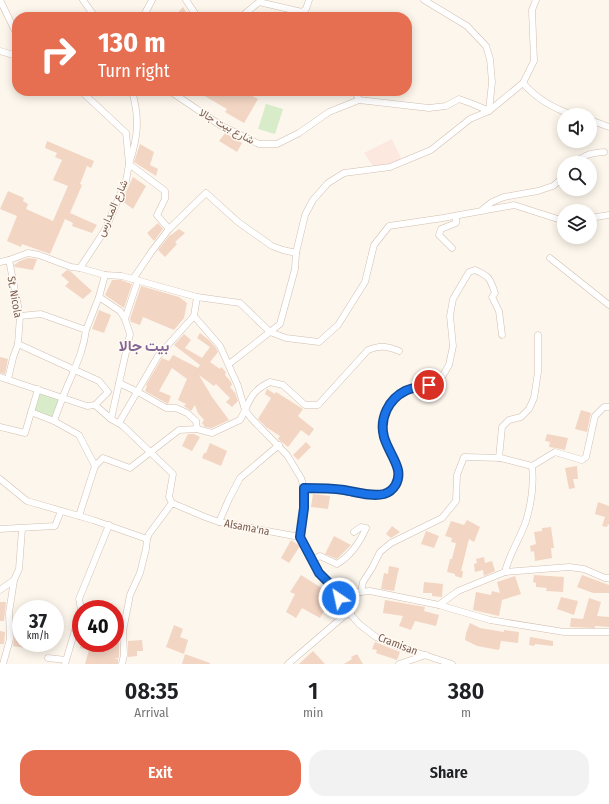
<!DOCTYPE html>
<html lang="en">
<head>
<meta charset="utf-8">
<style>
  body { margin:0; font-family:"Fira Sans Condensed",Vazirmatn,sans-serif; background:#f2f2f2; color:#202124; height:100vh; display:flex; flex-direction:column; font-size:15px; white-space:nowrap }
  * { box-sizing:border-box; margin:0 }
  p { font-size:13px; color:#757577 }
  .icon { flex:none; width:22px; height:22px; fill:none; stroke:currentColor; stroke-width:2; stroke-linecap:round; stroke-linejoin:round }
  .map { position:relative; height:664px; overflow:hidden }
  .side { display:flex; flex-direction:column; background:#fff; flex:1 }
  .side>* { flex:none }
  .guide { position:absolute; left:12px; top:12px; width:400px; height:84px; border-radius:16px; box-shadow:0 2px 10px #0003; background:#e76f51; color:#fff; overflow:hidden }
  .controls { position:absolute; left:557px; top:108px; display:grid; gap:8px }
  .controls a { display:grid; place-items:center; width:40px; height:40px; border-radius:50%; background:#fff; box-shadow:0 2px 10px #0003; font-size:20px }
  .speed { position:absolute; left:12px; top:600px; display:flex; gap:8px; font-size:20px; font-weight:700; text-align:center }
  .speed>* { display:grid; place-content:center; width:52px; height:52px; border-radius:50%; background:#fff; box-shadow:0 2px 10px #0003; line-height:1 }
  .speed small { font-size:10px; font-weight:400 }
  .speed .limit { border:6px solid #d22; background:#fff; color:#111 }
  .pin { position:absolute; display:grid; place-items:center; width:34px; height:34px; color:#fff; margin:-17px; border:2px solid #fff; border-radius:50%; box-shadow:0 1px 4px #0007 }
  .me { position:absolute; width:44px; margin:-22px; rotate:326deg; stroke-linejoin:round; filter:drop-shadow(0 0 3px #0008) }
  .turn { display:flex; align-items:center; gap:14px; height:84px; padding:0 20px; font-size:18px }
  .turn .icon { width:52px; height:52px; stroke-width:2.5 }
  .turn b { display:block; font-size:28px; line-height:34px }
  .eta { display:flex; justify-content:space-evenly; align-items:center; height:68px; text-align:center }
  .eta b { font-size:24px; font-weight:600; line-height:28px }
  .action { display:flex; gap:8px; margin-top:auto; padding:8px 20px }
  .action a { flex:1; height:46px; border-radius:16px; background:#e76f51; color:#fff; font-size:16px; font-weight:600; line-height:46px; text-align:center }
  .action a+a { background:#f2f2f2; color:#202124 }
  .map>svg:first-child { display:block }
  .commercial { fill:#fde8e0 }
  .green { fill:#d8ecc9 }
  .building { fill:#f3d5c3 }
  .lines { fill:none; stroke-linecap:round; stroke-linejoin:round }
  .minor-casing { stroke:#d1beb0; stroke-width:7 }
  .minor { stroke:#fff; stroke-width:6 }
  .route-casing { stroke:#114b97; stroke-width:10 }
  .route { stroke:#1a73e8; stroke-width:7 }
  .labels { text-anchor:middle; stroke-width:3; stroke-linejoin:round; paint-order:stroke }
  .street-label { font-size:11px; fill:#7a5c4d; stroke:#fffaf3 }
  .district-label { font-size:15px; font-weight:bold; fill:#846695; stroke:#fffaf3 }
</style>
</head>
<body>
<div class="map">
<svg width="609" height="664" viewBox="0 0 609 664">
  <rect width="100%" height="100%" fill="#fdf6ec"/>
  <path class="commercial" d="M 392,139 L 403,163 L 375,169 L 364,153 Z"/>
  <g class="green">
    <path d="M 266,104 L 283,109 L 275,134 L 258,129 Z"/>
    <path d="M 38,389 L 62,398 L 54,421 L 31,412 Z"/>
  </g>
  <g class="building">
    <path d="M 183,7 L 189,17 L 174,17 Z"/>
    <path d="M 196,91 L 243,91 L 258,99 L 244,123 L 225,112 L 227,109 Z"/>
    <path d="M 225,133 L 242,143 L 237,152 L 219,141 Z"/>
    <path d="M 47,141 L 94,161 L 91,168 L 87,166 L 80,184 L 82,185 L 70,213 L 97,225 L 92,233 L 72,226 L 73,223 L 65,219 L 50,254 L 22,244 L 21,247 L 7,241 L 17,216 L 0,209 L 8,191 L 24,198 L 23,201 L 28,204 L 26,209 L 53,221 L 68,186 L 53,180 L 62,160 L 55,157 L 57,153 L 45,148 Z"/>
    <path d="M 140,144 L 154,152 L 150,165 L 158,169 L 156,176 L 134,162 Z"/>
    <path d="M 133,177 L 146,186 L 133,209 L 122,201 Z"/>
    <path d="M 158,223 L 163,229 L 154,241 L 147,233 Z"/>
    <path d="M 179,229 L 185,233 L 175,242 L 177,244 L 165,257 L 158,250 L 170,235 L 171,235 Z"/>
    <path d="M 28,258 L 37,259 L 33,270 L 15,267 L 14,265 L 20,261 Z"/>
    <path d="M 67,270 L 70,271 L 92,291 L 83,299 L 65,286 L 69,282 L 61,275 Z"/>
    <path d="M 112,280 L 121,280 L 132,284 L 124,308 L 105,295 Z"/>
    <path d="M 141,286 L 179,297 L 187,303 L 184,318 L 174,330 L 143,317 L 140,325 L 131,322 L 130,319 Z"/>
    <path d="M 99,310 L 111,315 L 104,333 L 92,329 Z"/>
    <path d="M 200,333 L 209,340 L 216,348 L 218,352 L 210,362 L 220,369 L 221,367 L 226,372 L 225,375 L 231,382 L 232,385 L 230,387 L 235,393 L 238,401 L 232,407 L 226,402 L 230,398 L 216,384 L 214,386 L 199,375 L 212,397 L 229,420 L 212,428 L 205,427 L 202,423 L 204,420 L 198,413 L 195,405 L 191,411 L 184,406 L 186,404 L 178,400 L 187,379 L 172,368 L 159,391 L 171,396 L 168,404 L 145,391 L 147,386 L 146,385 L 162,358 L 169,361 L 173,355 L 198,368 L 200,365 L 174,345 L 184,334 L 191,340 L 185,348 L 202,358 L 210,347 L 197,338 Z"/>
    <path d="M 0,357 L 8,359 L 5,374 L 0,373 Z"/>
    <path d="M 267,389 L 275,394 L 276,392 L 303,409 L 298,416 L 314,429 L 309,436 L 301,430 L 288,447 L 278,439 L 280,436 L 266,427 L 258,419 L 271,398 L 265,394 Z"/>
    <path d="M 581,410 L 591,413 L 587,432 L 575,429 Z"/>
    <path d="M 188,434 L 194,434 L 200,437 L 192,451 L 182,446 Z"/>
    <path d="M 547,434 L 568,438 L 565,450 L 556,448 L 549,447 L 550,442 L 545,441 Z"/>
    <path d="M 306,442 L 311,447 L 298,460 L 293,455 Z"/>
    <path d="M 210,443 L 227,451 L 221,466 L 202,458 L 204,453 L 206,453 Z"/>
    <path d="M 577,466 L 578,479 L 573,479 L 575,488 L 569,489 L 565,468 Z"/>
    <path d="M 313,494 L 330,496 L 328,509 L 311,507 Z"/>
    <path d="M 598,502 L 609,506 L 609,525 L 608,524 L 607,527 L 602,526 L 605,517 L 595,514 Z"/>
    <path d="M 467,520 L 480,527 L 474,542 L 469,539 L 461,571 L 463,571 L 462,578 L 455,576 L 455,574 L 447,572 L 450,559 L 452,559 L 456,543 L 451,542 L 452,538 L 445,536 L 451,521 L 464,525 Z"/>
    <path d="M 392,526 L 400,532 L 391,538 L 386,534 Z"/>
    <path d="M 551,527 L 554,548 L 551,548 L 552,558 L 535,561 L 534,551 L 531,552 L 530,546 L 536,544 L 534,532 L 542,531 L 542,528 Z"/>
    <path d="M 426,531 L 439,536 L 434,548 L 421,544 Z"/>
    <path d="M 334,536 L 351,545 L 337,559 L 325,554 Z"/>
    <path d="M 291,540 L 300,546 L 289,563 L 281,558 Z"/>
    <path d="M 484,557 L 485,563 L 492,561 L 495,571 L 484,576 L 483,570 L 475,572 L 474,564 L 477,563 L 476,559 Z"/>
    <path d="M 389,566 L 399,568 L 394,591 L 381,589 L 384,573 L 388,574 Z"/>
    <path d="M 301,575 L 323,589 L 325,587 L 330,590 L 334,594 L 320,618 L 302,608 L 296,618 L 286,612 L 295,594 L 290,592 Z"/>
    <path d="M 534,575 L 564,577 L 563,592 L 546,591 L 547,588 L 536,587 L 536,583 L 533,582 Z"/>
    <path d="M 582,575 L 609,585 L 609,593 L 593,593 L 577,587 Z"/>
    <path d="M 515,576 L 521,594 L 502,600 L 499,616 L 473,610 L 476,592 L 491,595 L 492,591 L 500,593 L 497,582 Z"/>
    <path d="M 424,582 L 443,584 L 442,597 L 432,596 L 432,593 L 423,593 Z"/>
    <path d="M 561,597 L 578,601 L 574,615 L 557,609 Z"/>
    <path d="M 589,598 L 601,602 L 597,616 L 609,617 L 609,627 L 595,626 L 595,628 L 570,627 L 571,618 L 583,619 Z"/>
    <path d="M 385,600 L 425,607 L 424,611 L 439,615 L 436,626 L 415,621 L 411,630 L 399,626 L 403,616 L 383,613 Z"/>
    <path d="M 0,602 L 6,602 L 4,621 L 0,621 Z"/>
    <path d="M 470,623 L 480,628 L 504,632 L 504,630 L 519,632 L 518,643 L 501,641 L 499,650 L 477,646 L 465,640 L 466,633 Z"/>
    <path d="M 174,625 L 183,629 L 180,637 L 188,640 L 184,654 L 166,647 Z"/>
    <path d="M 0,631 L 5,632 L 4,644 L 0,644 Z"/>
    <path d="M 15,632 L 21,633 L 21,643 L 32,643 L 31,649 L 13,646 Z"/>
    <path d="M 530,637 L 553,641 L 553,646 L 535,644 L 534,646 L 529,645 Z"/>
    <path d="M 142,640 L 143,651 L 137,651 L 137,656 L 128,657 L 128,641 Z"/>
    <path d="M 115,642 L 119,642 L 119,658 L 114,658 L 118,659 L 118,664 L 85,664 L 89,650 L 80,648 L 81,643 Z"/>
    <path d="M 375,642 L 400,652 L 397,660 L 376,653 L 377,650 L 372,649 Z"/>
    <path d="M 313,651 L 325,664 L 299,664 Z"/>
    <path d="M 185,654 L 210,663 L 210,664 L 182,664 Z"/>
    <path d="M 357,654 L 363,664 L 344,664 L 352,659 L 351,657 Z"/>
  </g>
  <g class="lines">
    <defs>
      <g id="minor">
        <path d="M 0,0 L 17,35"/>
        <path d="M 83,0 L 95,17"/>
        <path d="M 186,0 L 196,15 L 199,17"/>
        <path d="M 143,17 L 152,0"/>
        <path d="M 241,17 L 259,2 L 302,12 L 306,9 L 309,0"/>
        <path d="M 0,51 L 17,56"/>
        <path d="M 523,83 C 536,98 554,109 574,115"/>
        <path d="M 132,91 C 140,119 138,137 129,164 L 165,191 L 165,199 L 157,215 L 169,229"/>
        <path d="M 170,91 L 220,125 L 259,144 L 277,144 L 299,133 L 329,112 L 359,100 L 429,108 L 446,106 L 459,99 L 473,104 L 489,111 L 492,82 L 490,59 L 486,46 L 467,26 L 424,0"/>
        <path d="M 355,91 L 359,100"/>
        <path d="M 590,120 L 609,127"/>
        <path d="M 577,163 C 583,154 593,153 604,152"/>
        <path d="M 483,209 L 492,202 L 504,197 L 538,191 L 553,186 L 564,177"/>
        <path d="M 590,218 L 609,215"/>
        <path d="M 452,248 L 439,235 L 441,229 L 456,223 L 456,216"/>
        <path d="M 550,258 L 609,305"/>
        <path d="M 0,262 L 9,260 L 28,253 L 39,255 L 71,267 L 80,268 L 105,275 L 122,276 L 197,297 L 194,316 L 220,346 L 238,386 L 245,410 L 251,418 L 287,455 L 301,478 L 304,488 L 304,508 L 300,537 L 319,573 L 339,593"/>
        <path d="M 80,268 L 105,230 L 126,181 L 129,164 L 126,133 L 81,91"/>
        <path d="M 133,279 L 152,251 L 169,229 L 206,193 L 238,222 L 272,246 L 283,250 L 296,253"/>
        <path d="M 99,297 L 120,311 L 125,319 L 130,334 L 111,419"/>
        <path d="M 197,297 L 240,303 L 270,332 L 286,338 L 319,342 L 338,325 L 365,282 L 374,245 L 389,226 L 443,218 L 514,205 L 564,221"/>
        <path d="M 20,316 L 41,314 L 86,330 C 84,348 77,363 70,380 C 64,393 59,407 54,421"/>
        <path d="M 125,319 L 138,280"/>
        <path d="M 86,330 L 99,297 L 105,275"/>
        <path d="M 18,344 L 99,381 L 108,392 L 95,405 L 111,419 L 123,426 L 173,474 L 169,497 L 172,503"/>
        <path d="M 229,364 L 280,324 L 295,269 L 296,253 L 305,215 L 313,200 L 328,183 L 344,173 L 390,167 L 431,150 L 470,119 L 489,111 L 523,83 L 534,61 L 532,10 L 536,0"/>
        <path d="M 0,377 L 87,406 L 95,405"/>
        <path d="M 8,379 L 13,358 L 18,344 L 20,316 L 9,260"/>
        <path d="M 119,383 L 138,392 L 166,408 L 176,408 L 187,413 L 196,421 L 197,429"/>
        <path d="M 31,412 L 54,421 L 79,435 L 95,466 L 103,458 L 130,468 L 179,430 L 197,429 L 212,433 L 240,420 C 250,402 249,392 270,382 L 283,385 L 305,405 L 318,405 L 368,350 C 380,345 387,346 399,351"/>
        <path d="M 119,423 L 158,356 L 194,316"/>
        <path d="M 0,427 L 25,433 L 38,389"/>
        <path d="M 279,445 L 240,478 L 229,499 L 219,522 L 300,537"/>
        <path d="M 499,458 L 502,427 L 509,420 L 521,417 L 529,409 L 534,398 L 538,372 L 538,335"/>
        <path d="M 0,479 L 27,501 L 93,520 L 147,539"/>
        <path d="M 304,488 C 317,488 330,488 344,490 C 356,492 371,497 383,494 C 394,491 402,479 398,468 C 396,463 392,457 389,452 C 379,428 380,406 404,391 C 414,386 428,385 439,382 L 449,365 L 453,346 L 450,316 L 453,299 L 469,272 L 475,270 C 489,276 490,278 495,293 L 492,297 L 499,311 L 502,335"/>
        <path d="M 79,516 L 95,466"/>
        <path d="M 0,529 L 55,526 L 61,511"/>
        <path d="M 312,560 L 320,556 L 337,564 C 350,556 360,542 366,528 L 361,527 L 354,532"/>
        <path d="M 505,572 C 509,554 520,539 526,521 C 531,504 534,484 532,466"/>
        <path d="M 0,590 L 14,580"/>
        <path d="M 361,592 L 363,582 L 372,568 L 380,552 L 391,543 L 442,518 L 456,501 L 457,475 L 464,457 L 501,458 L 532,466 L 555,452 L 582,460 L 586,457 L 595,416 L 604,407 L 609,407"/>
        <path d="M 339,593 L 344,591 L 349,593 L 370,591 L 439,605 L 490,620 L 564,632 L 609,632"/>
        <path d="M 339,593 L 339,598 L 344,602 L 349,598 L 349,593"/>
        <path d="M 342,601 L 347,610 L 359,624 L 376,637 L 400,647 L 452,664"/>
        <path d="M 439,605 L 458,591 L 505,572 L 569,567 L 584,569 L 605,578 L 609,578"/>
        <path d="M 81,609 L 79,599 L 109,525"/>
        <path d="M 48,658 L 66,660"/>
        <path d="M 3,664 L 10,639 L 9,613 L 14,580 L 19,569 L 22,529"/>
        <path d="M 65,664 L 81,610"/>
        <path d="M 122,664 L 124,655 L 123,631 L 130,595 L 140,573 L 146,549 L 147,539 L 149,534 L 172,503 L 205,517 L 219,522"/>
        <path d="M 288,664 L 344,616 L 351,613"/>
        <path d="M 399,664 L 426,655"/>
      </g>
    </defs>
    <use href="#minor" class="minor-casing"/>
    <use href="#minor" class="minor"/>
  </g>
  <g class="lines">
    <defs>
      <path id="route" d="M 339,598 L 339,593 L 319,573 L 300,537 L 304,508 L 304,488 C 317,488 331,488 344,490 C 356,492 372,497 384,494 C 394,491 400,481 398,470 C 396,460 387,448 384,437 C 379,418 389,399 405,391 C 413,387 422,387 429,385"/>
    </defs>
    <use href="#route" class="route-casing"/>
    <use href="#route" class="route"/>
  </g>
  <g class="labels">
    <g class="street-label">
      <text transform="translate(227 126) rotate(29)" y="4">شارع بيت جالا</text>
      <text transform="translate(112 208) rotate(-66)" y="4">شارع المدارس</text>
      <text transform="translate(15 297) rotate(80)" y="4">St. Nicola</text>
      <text transform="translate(247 527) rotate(11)" y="4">Alsama'na</text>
      <text transform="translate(398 644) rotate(21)" y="4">Cramisan</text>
    </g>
    <g class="district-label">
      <text x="144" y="351">بيت جالا</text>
    </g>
  </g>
</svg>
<div class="controls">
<a><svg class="icon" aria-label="sound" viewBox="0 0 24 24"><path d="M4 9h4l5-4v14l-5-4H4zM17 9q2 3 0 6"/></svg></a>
<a><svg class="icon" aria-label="search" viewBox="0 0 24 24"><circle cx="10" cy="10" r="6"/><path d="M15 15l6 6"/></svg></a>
<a><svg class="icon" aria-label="layers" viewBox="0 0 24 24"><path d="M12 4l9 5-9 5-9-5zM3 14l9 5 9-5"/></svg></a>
</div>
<div class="speed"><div>37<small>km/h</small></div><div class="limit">40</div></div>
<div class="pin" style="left:429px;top:385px;background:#d93025"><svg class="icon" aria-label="arrive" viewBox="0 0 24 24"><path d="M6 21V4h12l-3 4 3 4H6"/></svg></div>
<svg class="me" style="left:339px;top:598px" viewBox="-20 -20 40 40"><circle r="17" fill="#1a73e8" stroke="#fff" stroke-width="3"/><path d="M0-11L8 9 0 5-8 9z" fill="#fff"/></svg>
<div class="guide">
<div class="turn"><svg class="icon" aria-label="right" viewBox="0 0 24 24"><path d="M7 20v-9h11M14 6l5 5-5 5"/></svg><div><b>130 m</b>Turn right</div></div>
</div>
</div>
<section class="side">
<div class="eta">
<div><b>08:35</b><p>Arrival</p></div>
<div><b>1</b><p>min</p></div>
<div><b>380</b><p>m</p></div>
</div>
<div class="action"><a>Exit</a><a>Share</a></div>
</section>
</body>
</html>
